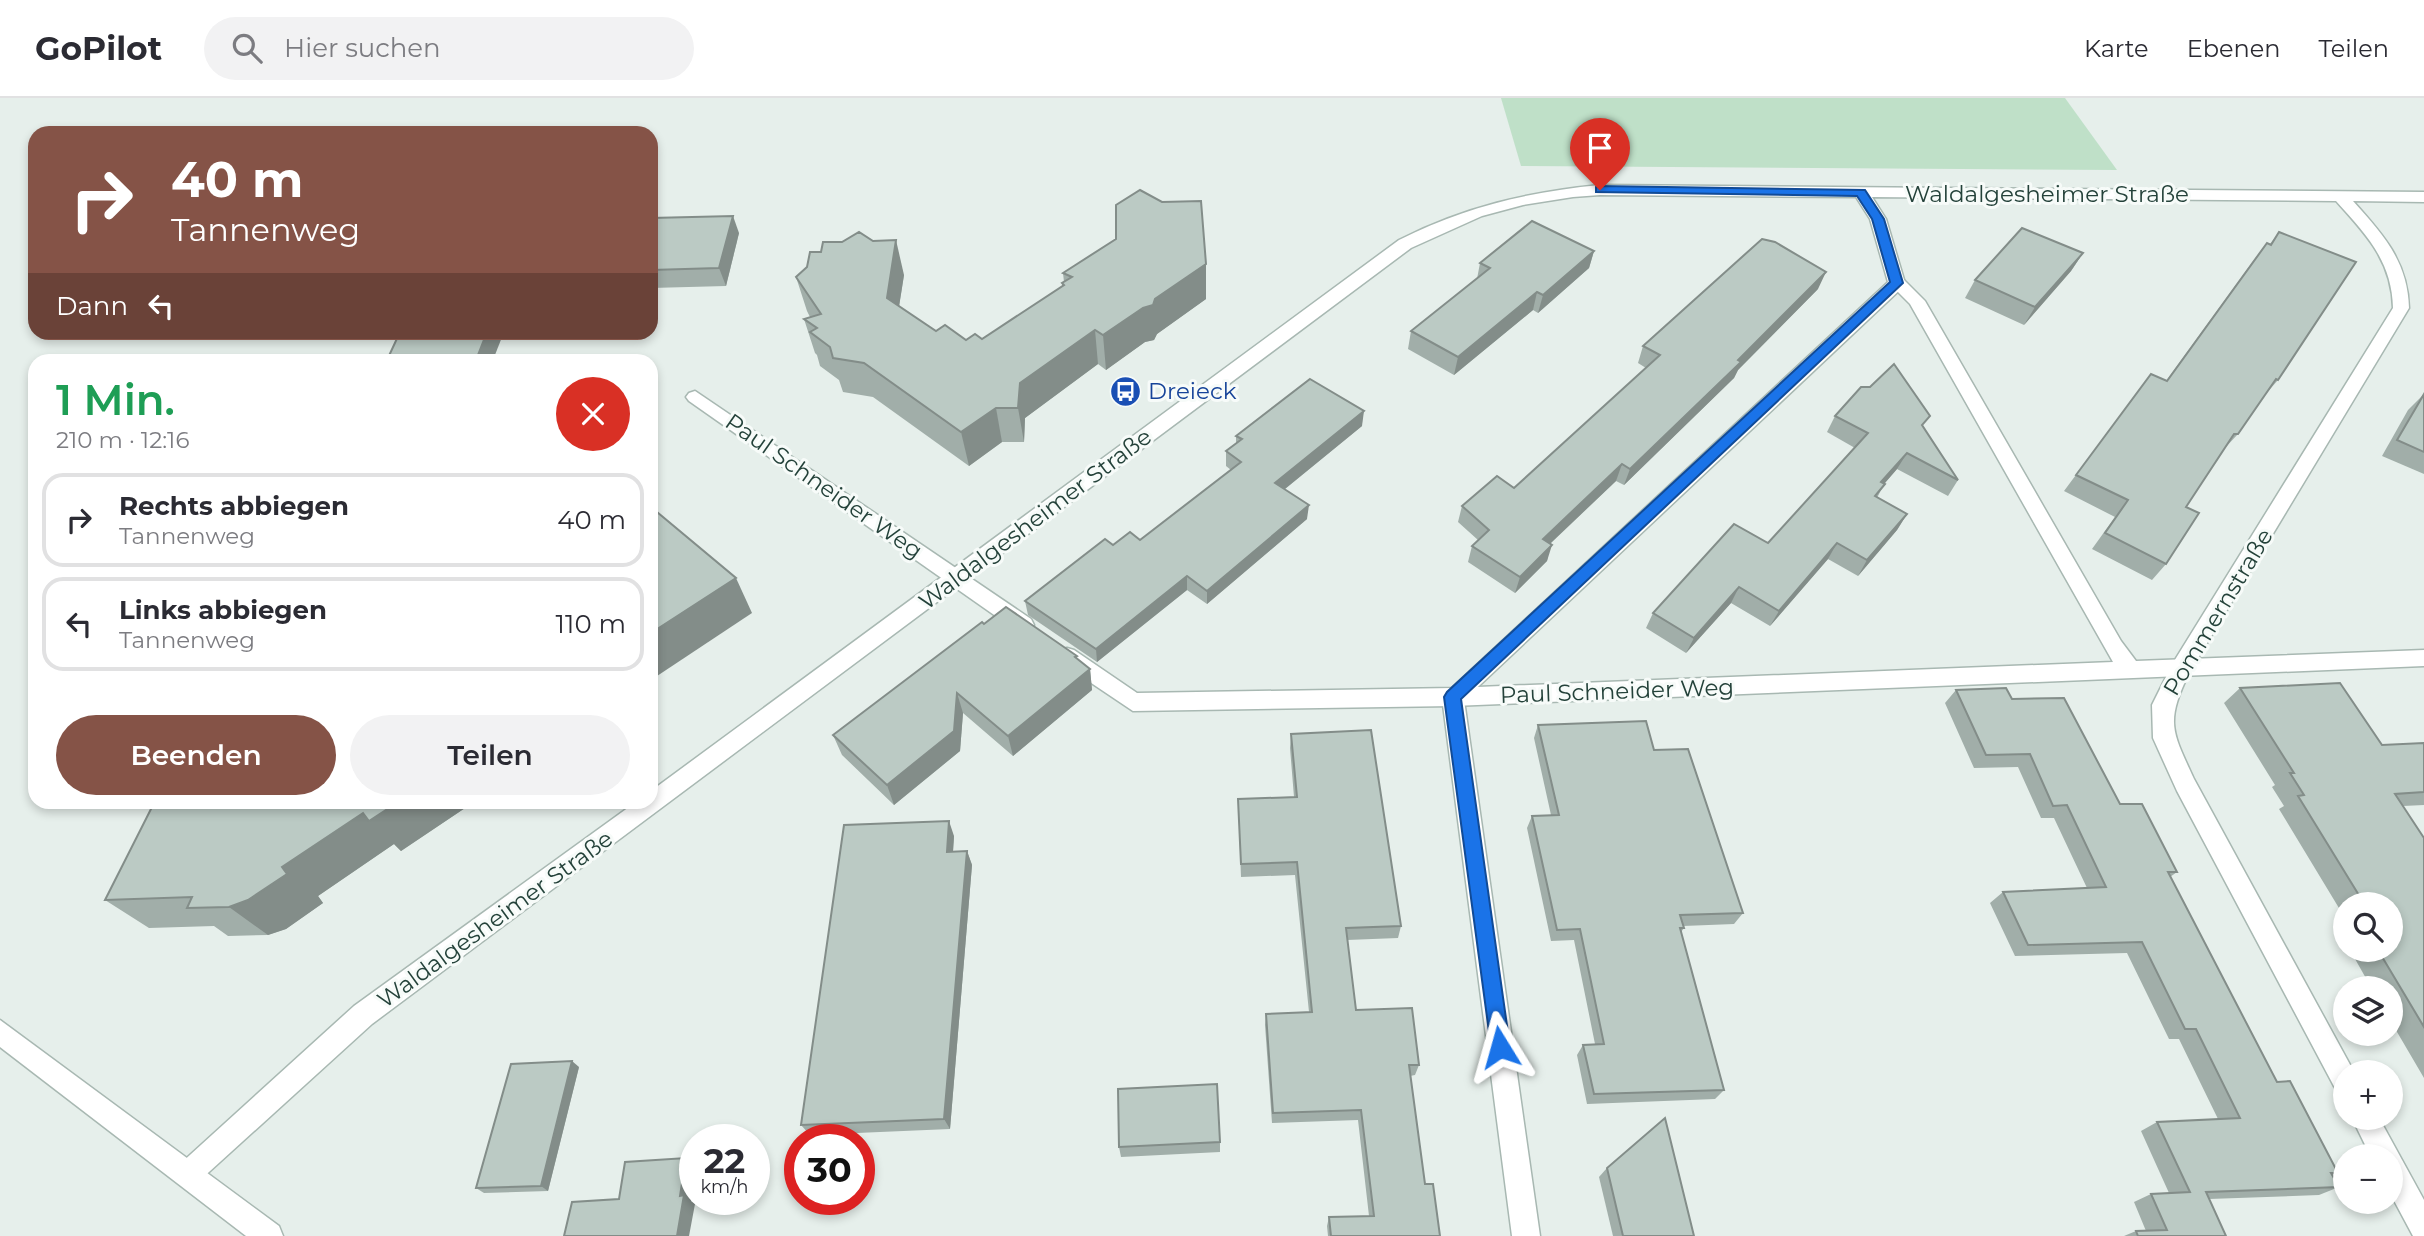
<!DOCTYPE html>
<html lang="de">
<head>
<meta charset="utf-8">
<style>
  body { margin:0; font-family:Montserrat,sans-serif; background:#f2f2f3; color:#2b2b33; height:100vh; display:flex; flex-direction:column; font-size:26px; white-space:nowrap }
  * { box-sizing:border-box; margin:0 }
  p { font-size:23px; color:#7c7c81 }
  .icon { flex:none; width:38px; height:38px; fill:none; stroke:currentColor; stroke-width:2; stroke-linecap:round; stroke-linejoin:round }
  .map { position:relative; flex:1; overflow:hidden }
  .panel { position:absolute; left:28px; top:256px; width:630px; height:455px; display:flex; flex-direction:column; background:#fff; border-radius:21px; box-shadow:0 4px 10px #0003 }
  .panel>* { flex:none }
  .top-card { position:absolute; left:28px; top:28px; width:630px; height:214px; border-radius:21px; box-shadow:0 4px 10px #0003; background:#855347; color:#fff; overflow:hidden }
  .buttons { position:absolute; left:2333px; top:794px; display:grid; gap:14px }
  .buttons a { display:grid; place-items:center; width:70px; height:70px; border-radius:50%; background:#fff; box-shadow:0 4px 10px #0003; font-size:35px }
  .speed { position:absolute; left:679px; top:1026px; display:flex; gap:14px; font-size:35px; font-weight:700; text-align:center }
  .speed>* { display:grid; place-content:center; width:91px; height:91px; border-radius:50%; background:#fff; box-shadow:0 4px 10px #0003; line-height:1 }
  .speed small { font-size:18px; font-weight:400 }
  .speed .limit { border:10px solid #d22; background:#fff; color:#111 }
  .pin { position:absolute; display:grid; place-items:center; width:60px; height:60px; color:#fff; margin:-72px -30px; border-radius:50% 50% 50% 0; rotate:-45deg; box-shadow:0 0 7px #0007 }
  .pin .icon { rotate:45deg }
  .me { position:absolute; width:77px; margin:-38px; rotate:352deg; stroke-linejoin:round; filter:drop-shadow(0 0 5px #0008) }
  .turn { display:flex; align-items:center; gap:24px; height:147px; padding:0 28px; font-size:32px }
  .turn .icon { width:91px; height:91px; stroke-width:2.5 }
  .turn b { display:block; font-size:49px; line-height:60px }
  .then { display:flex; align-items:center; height:66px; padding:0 28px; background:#0003; gap:14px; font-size:26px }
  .round { display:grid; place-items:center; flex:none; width:74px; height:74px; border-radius:37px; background:#f2f2f3 }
  .head { display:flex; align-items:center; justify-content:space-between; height:119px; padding:0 28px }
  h1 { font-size:42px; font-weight:600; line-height:52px; color:#1e9e55 }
  .cta { display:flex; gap:14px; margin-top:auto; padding:14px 28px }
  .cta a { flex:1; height:80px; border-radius:42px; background:#855347; color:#fff; font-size:28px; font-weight:600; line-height:80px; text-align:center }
  .cta a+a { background:#f2f2f3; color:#2b2b33 }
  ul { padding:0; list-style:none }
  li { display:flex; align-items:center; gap:21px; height:94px; margin:0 14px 10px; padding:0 14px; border:4px solid #e1e1e2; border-radius:21px }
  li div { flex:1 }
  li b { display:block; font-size:26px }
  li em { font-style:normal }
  header { display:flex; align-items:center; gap:42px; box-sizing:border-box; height:98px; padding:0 35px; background:#fff; border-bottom:2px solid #e1e1e2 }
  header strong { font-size:33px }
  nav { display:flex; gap:38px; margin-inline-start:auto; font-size:24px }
  .search { width:490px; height:63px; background:#f2f2f3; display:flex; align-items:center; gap:18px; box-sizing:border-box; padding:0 24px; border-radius:38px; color:#7c7c81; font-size:26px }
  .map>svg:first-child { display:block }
  .green { fill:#bfe0c8 }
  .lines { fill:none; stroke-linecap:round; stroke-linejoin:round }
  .service-casing { stroke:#a8b8b2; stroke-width:3 }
  .minor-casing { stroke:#a8b8b2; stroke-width:3 }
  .tertiary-casing { stroke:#a8b8b2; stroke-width:3 }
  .service { fill:#fff; fill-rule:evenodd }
  .minor { fill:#fff; fill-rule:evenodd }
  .tertiary { fill:#fff; fill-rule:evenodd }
  .wall { fill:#a1aea9 }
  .shaded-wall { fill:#838d89 }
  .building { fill:#bbcac4; stroke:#838d89; stroke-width:2 }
  .route { fill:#1a73e8; stroke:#114b97; stroke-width:2 }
  .labels { text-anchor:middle; stroke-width:6; stroke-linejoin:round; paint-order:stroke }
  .street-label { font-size:23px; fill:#24423a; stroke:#f7fbf9 }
  .transit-label { font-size:23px; fill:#164399; stroke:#f7fbf9; text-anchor:start }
</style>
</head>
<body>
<header>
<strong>GoPilot</strong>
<div class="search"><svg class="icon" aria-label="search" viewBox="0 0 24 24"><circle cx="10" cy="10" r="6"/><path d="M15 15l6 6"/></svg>Hier suchen</div>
<nav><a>Karte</a><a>Ebenen</a><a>Teilen</a></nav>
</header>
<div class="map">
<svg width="2424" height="1138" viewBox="0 0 2424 1138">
  <rect width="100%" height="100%" fill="#e6efeb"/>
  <path class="green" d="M 1501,0 L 2065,0 L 2117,72 L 1521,68 Z"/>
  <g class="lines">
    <defs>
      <g id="service">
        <path d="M 1897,180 L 1903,181 L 1925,203 L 2121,543 L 2136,563 L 2424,552 L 2424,568 L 1453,608 L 1133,613 L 1060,564 L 1057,558 L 1060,552 L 1067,550 L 1074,552 L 1137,595 L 1453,590 L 2113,564 L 1910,206 L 1889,185 Z"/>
        <path d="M 695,293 L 1031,521 L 1034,527 L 1031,533 L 1017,533 L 689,303 L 686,299 L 689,295 Z"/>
      </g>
      <g id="minor">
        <path d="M 1600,87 L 2424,94 L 2424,104 L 2353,103 C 2383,136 2408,164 2409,210 L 2189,575 C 2165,625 2172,633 2194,681 L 2354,974 L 2345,975 L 2345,996 L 2336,992 L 2177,693 L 2153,640 L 2152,607 L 2173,565 L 2393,210 C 2392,163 2366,136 2336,103 L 1872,99 L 1886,121 L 1905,185 L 1903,189 L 1464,602 L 1540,1138 L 1512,1138 L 1442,599 L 1888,184 L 1870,121 L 1856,99 L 1600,97 L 1573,99 L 1523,107 L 1482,118 L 1411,150 L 372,926 L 198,1084 L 189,1088 L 180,1084 L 176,1075 L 180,1066 L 354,908 L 636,704 L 651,704 L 651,693 L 1399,142 C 1464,109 1528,94 1600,87 Z"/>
        <path d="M 2352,1020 L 2379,1020 L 2424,1102 L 2424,1138 L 2413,1138 L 2390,1095 L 2390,1059 L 2371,1059 Z"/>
      </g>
      <path id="tertiary" d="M 0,922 L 279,1128 L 283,1138 L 246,1138 L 0,949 Z"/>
    </defs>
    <use href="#service" class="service-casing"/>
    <use href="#minor" class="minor-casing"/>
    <use href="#tertiary" class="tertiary-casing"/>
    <use href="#service" class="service"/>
    <use href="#minor" class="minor"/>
    <use href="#tertiary" class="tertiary"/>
  </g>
  <g class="wall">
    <path d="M 651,120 L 739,135 L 726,188 L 651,190 Z"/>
    <path d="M 2279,134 L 2278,282 L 2264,298 L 2238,336 L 2223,352 L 2186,409 L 2166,466 L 2152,482 L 2092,451 L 2115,419 L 2064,393 L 2151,276 L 2166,283 L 2254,162 L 2267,145 L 2270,146 Z"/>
    <path d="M 1594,153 L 1589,170 L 1538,215 L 1533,212 L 1454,277 L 1408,251 L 1411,233 L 1477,181 L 1480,165 Z"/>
    <path d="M 821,154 L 904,177 L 899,208 L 936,233 L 966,242 L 982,241 L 1062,189 L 1062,185 L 1064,184 L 1063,175 L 1206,166 L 1206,201 L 1157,236 L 1154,242 L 1145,244 L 1106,272 L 1098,266 L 1025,320 L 1024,344 L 1002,344 L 969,368 L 873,299 L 843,294 L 839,282 L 820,268 L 817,257 L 815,255 L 804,221 L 810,219 L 807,213 L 796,179 L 807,169 Z"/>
    <path d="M 2083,155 L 2071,173 L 2024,227 L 1965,200 L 1975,182 Z"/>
    <path d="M 1818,191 L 1738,272 L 1734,280 L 1624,387 L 1616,383 L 1550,446 L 1547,463 L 1515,495 L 1468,464 L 1472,448 L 1478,442 L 1458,424 L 1462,408 L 1514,390 L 1646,270 L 1638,265 L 1643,248 Z"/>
    <path d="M 2424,296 L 2424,376 L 2382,358 L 2408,312 Z"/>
    <path d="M 1835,318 L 1923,329 L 1958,382 L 1948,398 L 1897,371 L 1884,386 L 1877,400 L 1907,416 L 1897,432 L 1858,478 L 1828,461 L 1770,528 L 1731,505 L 1686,555 L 1646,530 L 1653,515 L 1768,445 L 1855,350 L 1827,334 Z"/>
    <path d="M 1362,328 L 1285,391 L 1307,421 L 1207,506 L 1187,492 L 1097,564 L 1028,517 L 1025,503 L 1113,447 L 1140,442 L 1231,372 L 1226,368 L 1226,353 L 1236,346 L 1236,338 Z"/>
    <path d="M 984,526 L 1077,558 L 1077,561 L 1090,571 L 1092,592 L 1013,658 L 963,615 L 960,653 L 894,707 L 842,657 L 833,637 Z"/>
    <path d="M 2240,590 L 2382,647 L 2424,645 L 2424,707 L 2403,708 L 2424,740 L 2424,980 L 2390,922 L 2390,891 L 2372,891 L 2350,852 L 2390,852 L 2390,807 L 2345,807 L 2345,820 L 2279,711 L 2284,708 L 2272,689 L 2275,687 L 2224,605 Z"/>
    <path d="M 1956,592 L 2012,601 L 2120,706 L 2177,774 L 2170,779 L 2277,984 L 2338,1075 L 2332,1077 L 2339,1089 L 2319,1097 L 2209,1101 L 2226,1138 L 2124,1138 L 2136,1133 L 2146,1133 L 2134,1104 L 2151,1096 L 2169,1095 L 2141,1033 L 2157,1024 L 2218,1021 L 2179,941 L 2169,941 L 2127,855 L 2015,858 L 1990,805 L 2003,794 L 2087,790 L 2054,720 L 2041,720 L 2018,669 L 1974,670 L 1945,605 Z"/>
    <path d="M 1538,627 L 1654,652 L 1743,815 L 1734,826 L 1683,828 L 1684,830 L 1681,834 L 1724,992 L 1715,1001 L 1587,1006 L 1577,957 L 1583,947 L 1595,946 L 1574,842 L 1551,843 L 1527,730 L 1532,718 L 1551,717 L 1534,640 Z"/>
    <path d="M 1291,636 L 1401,828 L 1398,840 L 1347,842 L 1356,912 L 1419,967 L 1415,977 L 1410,978 L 1425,1086 L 1440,1138 L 1328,1138 L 1327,1128 L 1329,1119 L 1369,1118 L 1358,1022 L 1272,1025 L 1265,927 L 1266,916 L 1309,914 L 1295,777 L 1241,779 L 1238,701 L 1294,699 L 1290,650 Z"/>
    <path d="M 474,704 L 401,753 L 394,746 L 318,798 L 323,805 L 286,831 L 268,837 L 228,838 L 214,828 L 149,830 L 105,802 Z"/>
    <path d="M 954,738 L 953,754 L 967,753 L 972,767 L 950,1031 L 810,1037 L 801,1027 Z"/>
    <path d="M 579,969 L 548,1093 L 484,1095 L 476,1090 Z"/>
    <path d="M 1220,1044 L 1220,1054 L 1121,1059 L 1119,1049 Z"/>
    <path d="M 1607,1070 L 1694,1138 L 1613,1138 L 1599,1079 Z"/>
  </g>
  <g class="shaded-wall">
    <path d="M 733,118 L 739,135 L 726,188 L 719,170 Z"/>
    <path d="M 896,142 L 904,177 L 895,234 L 887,200 Z"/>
    <path d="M 1594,153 L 1589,170 L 1538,215 L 1543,197 Z"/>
    <path d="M 2083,155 L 2071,173 L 2024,227 L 2035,209 Z"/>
    <path d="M 1206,166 L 1206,201 L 1157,236 L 1154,242 L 1145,244 L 1106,272 L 1103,237 Z"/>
    <path d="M 1826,174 L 1818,191 L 1738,272 L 1734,280 L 1624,387 L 1630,371 Z"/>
    <path d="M 1537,194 L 1533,212 L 1454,277 L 1458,259 Z"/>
    <path d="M 1095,232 L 1098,266 L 1025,320 L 1024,344 L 1018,310 L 1020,285 Z"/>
    <path d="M 487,234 L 504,234 L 493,262 L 476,262 Z"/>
    <path d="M 996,310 L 1002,344 L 969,368 L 961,334 Z"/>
    <path d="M 1364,313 L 1362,328 L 1275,399 L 1275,385 Z"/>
    <path d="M 1907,355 L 1897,371 L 1872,400 L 1881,384 Z"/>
    <path d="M 1622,366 L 1616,383 L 1538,457 L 1543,441 Z"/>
    <path d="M 1309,407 L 1307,421 L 1207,506 L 1207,493 Z"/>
    <path d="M 1907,416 L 1897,432 L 1858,478 L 1867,462 Z"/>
    <path d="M 1837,445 L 1828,461 L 1770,528 L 1779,513 Z"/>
    <path d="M 1552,447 L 1547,463 L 1515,495 L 1520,479 Z"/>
    <path d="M 1187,478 L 1187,492 L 1097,564 L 1096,551 Z"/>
    <path d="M 736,480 L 752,515 L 651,582 L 651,535 Z"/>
    <path d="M 1739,489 L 1731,505 L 1686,555 L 1694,540 Z"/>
    <path d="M 1090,571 L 1092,592 L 1013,658 L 1008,638 Z"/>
    <path d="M 957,595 L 963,615 L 960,653 L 894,707 L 887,687 Z"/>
    <path d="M 398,704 L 474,704 L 401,753 L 394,746 L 318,798 L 323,805 L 286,831 L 268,837 L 229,809 L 282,769 L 363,715 Z"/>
    <path d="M 949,723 L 954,738 L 952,768 L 947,754 Z"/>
    <path d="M 967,753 L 972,767 L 950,1031 L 944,1021 Z"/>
    <path d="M 572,963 L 579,969 L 548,1093 L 541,1088 Z"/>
    <path d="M 686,1060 L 695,1067 L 695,1080 L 691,1103 L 695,1106 L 689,1138 L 677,1138 L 680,1098 Z"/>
  </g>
  <g class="building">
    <path d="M 1140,92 L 1162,104 L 1201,103 L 1206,166 L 1155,201 L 1153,207 L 1143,210 L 1103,237 L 1095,232 L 1020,285 L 1018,310 L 996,310 L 961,334 L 864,265 L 833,260 L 830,249 L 810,234 L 817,230 L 804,221 L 821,216 L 796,179 L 807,169 L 810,154 L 821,154 L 823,144 L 842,144 L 859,134 L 873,143 L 896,142 L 887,200 L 936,233 L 945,227 L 966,242 L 975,236 L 982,241 L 1064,187 L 1062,185 L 1072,179 L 1063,175 L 1116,141 L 1116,107 Z"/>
    <path d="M 733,118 L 719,170 L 651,172 L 651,120 Z"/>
    <path d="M 1532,123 L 1594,153 L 1543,197 L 1537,194 L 1458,259 L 1411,233 L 1490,170 L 1480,165 Z"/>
    <path d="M 2022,130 L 2083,155 L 2035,209 L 1975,182 Z"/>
    <path d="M 2279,134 L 2356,164 L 2278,282 L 2276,281 L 2238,336 L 2234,336 L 2186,409 L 2199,415 L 2166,466 L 2105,435 L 2128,402 L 2076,377 L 2151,276 L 2167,283 L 2267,145 L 2271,147 Z"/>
    <path d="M 1762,141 L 1775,144 L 1826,174 L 1738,262 L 1741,264 L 1630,371 L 1622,366 L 1543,441 L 1552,447 L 1520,479 L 1472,448 L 1489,432 L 1462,408 L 1497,378 L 1514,390 L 1660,257 L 1643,248 Z"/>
    <path d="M 400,234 L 487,234 L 476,262 L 387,262 Z"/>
    <path d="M 1894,266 L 1930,318 L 1922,327 L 1958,382 L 1907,355 L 1881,384 L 1885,386 L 1875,398 L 1907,416 L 1867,462 L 1837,445 L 1779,513 L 1739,489 L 1694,540 L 1653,515 L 1734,426 L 1768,445 L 1868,335 L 1835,318 L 1861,289 L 1870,289 Z"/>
    <path d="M 1310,281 L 1364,313 L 1275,385 L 1309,407 L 1207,493 L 1187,478 L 1096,551 L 1025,503 L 1105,441 L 1113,447 L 1130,434 L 1140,442 L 1241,364 L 1226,353 L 1242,341 L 1236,338 Z"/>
    <path d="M 2424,296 L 2424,354 L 2397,342 Z"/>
    <path d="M 651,409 L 736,480 L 651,535 Z"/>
    <path d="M 1006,509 L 1077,558 L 1075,559 L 1090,571 L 1008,638 L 957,595 L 954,633 L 887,687 L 833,637 L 982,524 L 984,526 Z"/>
    <path d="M 2340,585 L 2382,647 L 2424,645 L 2424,694 L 2395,696 L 2424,740 L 2424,929 L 2378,852 L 2390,852 L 2390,807 L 2365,807 L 2298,698 L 2304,697 L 2290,675 L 2294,675 L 2240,590 Z"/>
    <path d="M 2006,590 L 2012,601 L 2064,600 L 2120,706 L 2142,706 L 2177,774 L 2168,774 L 2277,984 L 2290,983 L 2338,1075 L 2331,1075 L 2339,1089 L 2206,1094 L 2226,1138 L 2138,1138 L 2136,1133 L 2167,1132 L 2151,1096 L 2190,1094 L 2157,1024 L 2240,1020 L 2196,931 L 2185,931 L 2142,844 L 2028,847 L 2003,794 L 2106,789 L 2067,707 L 2053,708 L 2030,656 L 1986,657 L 1956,592 Z"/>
    <path d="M 1646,623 L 1654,652 L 1688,651 L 1743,815 L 1680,817 L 1684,830 L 1680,830 L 1724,992 L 1594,996 L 1583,947 L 1604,946 L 1580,831 L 1557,832 L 1532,718 L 1559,717 L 1538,627 Z"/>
    <path d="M 1371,632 L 1401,828 L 1346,830 L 1356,912 L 1412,910 L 1419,967 L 1409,967 L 1425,1086 L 1433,1086 L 1440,1138 L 1331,1138 L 1329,1119 L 1374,1118 L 1361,1012 L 1273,1015 L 1266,916 L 1312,914 L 1297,764 L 1241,766 L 1238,701 L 1297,699 L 1291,636 Z"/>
    <path d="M 252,704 L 398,704 L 369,723 L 363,715 L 282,769 L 287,776 L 248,802 L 229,809 L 187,810 L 192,799 L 105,802 L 153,707 Z"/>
    <path d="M 949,723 L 947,754 L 967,753 L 944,1021 L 801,1027 L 844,727 Z"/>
    <path d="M 572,963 L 541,1088 L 476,1090 L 511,966 Z"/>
    <path d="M 1217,986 L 1220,1044 L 1119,1049 L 1118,991 Z"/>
    <path d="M 1665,1020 L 1694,1138 L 1623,1138 L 1607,1070 Z"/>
    <path d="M 686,1060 L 680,1098 L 684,1097 L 677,1138 L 564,1138 L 572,1104 L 619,1101 L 625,1064 Z"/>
  </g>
  <path class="route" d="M 1600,88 L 1865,92 L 1884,121 L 1903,185 L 1461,601 L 1510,949 L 1507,956 L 1500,959 L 1493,956 L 1491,949 L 1444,599 L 1447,594 L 1890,184 L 1872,121 L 1857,98 L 1596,94 L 1596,89 Z"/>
  <defs>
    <symbol id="bus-disc" viewBox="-11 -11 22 22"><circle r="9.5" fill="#1a4fb4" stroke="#f7fbf9"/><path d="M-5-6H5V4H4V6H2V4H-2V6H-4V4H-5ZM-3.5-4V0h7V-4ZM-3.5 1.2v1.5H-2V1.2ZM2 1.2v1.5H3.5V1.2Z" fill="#fff"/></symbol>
  </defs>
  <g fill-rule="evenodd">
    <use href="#bus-disc" x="1108" y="276" width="35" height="35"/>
  </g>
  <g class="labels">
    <g class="street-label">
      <text x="2047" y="104">Waldalgesheimer Straße</text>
      <text transform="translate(824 388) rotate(35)" y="8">Paul Schneider Weg</text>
      <text transform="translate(1035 421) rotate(-37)" y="8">Waldalgesheimer Straße</text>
      <text transform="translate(2218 514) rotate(-59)" y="8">Pommernstraße</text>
      <text transform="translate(1617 593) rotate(-2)" y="8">Paul Schneider Weg</text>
      <text transform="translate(495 821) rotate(-36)" y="8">Waldalgesheimer Straße</text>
    </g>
    <g class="transit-label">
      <text x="1148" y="301">Dreieck</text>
    </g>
  </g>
</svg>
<div class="buttons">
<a><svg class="icon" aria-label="search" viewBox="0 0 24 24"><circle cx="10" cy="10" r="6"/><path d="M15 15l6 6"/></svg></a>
<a><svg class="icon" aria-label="layers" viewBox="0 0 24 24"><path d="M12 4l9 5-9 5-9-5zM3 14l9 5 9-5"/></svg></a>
<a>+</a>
<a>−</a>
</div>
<div class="speed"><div>22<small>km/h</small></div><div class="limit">30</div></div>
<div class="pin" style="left:1600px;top:92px;background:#d93025"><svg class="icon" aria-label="arrive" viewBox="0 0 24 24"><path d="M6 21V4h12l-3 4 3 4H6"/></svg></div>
<svg class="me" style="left:1500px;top:949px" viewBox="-20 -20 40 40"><path d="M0-17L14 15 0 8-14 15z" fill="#1a73e8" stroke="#fff" stroke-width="4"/></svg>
<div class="top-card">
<div class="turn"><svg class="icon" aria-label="right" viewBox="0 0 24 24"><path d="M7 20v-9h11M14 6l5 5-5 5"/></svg><div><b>40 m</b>Tannenweg</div></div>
<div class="then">Dann<svg class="icon" aria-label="left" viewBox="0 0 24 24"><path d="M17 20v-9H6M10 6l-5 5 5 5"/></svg></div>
</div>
<section class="panel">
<div class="head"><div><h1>1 Min.</h1><p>210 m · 12:16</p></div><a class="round" style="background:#d93025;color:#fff"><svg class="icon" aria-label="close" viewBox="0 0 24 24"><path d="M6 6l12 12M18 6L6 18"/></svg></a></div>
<ul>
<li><svg class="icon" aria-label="right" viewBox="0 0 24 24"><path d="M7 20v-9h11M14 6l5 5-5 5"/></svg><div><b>Rechts abbiegen</b><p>Tannenweg</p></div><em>40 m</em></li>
<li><svg class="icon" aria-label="left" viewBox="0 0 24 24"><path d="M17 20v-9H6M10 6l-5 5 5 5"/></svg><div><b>Links abbiegen</b><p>Tannenweg</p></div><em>110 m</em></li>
</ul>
<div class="cta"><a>Beenden</a><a>Teilen</a></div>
</section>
</div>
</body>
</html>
